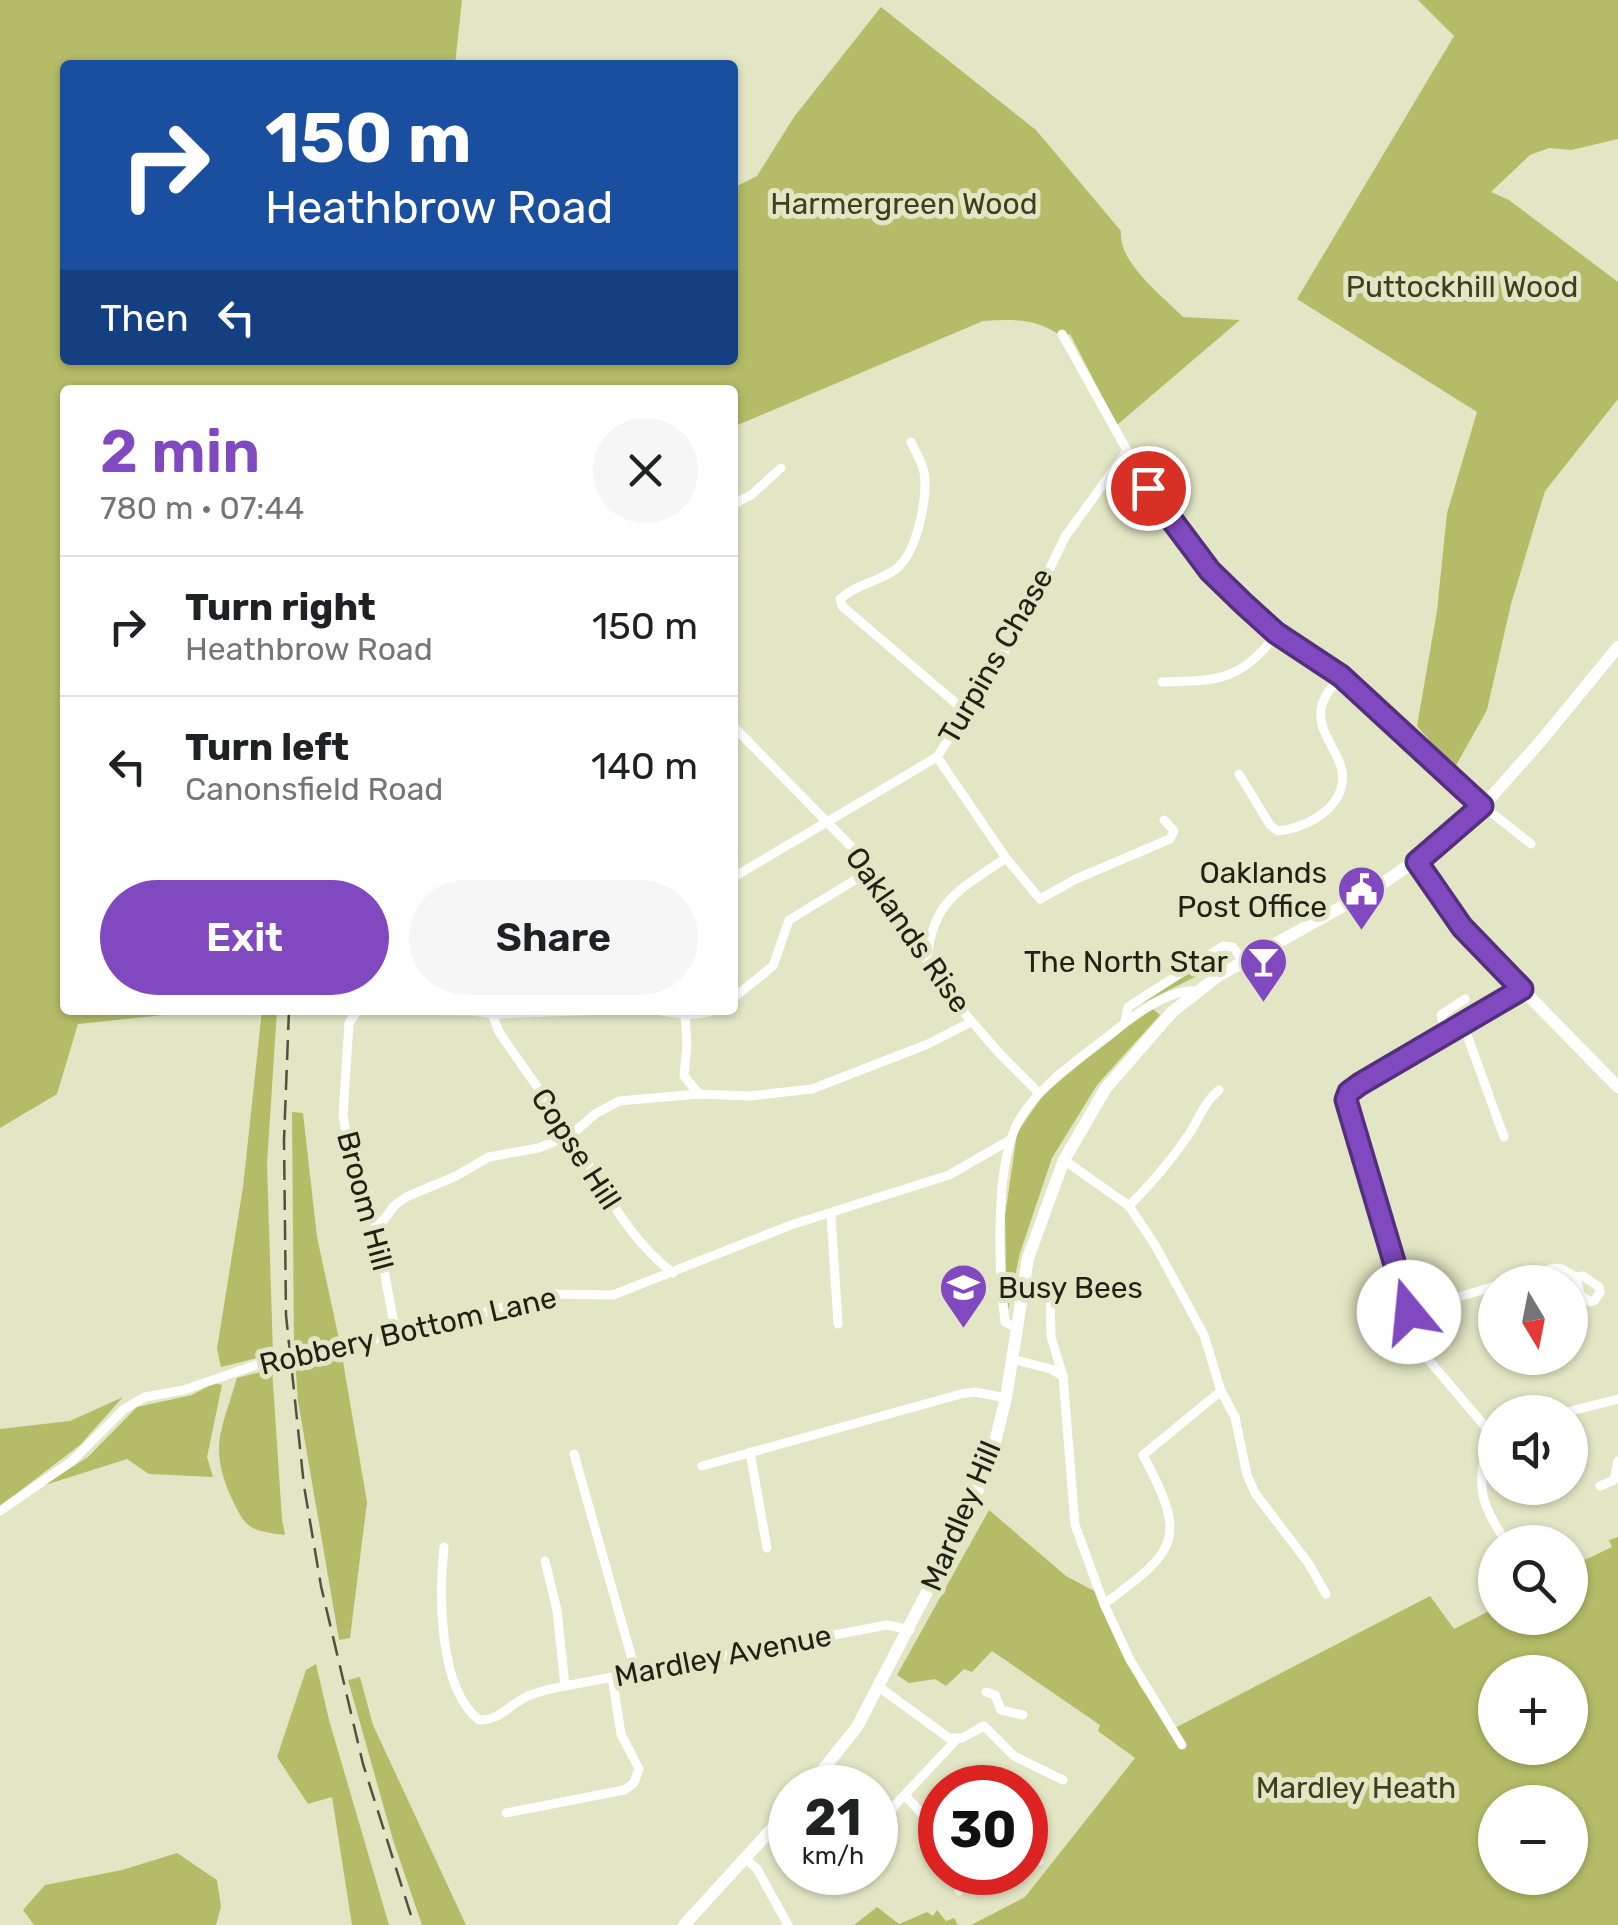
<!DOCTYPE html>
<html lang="en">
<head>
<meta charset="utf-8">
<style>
  body { margin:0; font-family:Rubik,sans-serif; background:#f6f6f6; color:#202124; height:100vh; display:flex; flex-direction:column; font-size:38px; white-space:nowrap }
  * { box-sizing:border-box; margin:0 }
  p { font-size:32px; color:#757577 }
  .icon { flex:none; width:55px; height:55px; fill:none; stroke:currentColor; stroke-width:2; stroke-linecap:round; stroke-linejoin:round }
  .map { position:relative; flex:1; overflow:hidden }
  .drawer { position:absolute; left:60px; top:385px; width:678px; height:630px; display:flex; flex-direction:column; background:#fff; border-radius:10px; box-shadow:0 2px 8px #0004 }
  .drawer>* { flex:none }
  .top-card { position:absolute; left:60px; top:60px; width:678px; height:305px; border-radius:10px; box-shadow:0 2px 8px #0004; background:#1a4fa0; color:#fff; overflow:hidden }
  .needle { width:65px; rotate:170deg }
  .tools { position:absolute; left:1478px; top:1265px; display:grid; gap:20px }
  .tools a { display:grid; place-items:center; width:110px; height:110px; border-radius:50%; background:#fff; box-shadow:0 2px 8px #0004; font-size:50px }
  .speed { position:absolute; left:768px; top:1765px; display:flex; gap:20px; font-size:50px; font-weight:700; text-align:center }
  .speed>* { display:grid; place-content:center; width:130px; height:130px; border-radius:50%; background:#fff; box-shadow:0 2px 8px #0004; line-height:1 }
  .speed small { font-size:25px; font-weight:400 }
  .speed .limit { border:15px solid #d22; background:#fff; color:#111 }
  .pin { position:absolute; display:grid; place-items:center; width:85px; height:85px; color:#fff; margin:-42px; border:5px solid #fff; border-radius:50%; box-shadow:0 2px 10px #0007 }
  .me { position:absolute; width:110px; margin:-55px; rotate:343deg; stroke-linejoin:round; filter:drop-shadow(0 0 8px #0008) }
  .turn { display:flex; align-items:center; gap:35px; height:210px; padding:0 40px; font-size:45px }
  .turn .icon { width:130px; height:130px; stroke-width:2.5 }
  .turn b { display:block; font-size:70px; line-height:85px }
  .then { display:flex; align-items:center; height:95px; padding:0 40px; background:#0003; gap:20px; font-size:38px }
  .round { display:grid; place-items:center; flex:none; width:105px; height:105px; border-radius:52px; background:#f6f6f6 }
  .head { display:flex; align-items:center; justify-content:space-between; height:170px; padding:0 40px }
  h1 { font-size:60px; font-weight:600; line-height:75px; color:#8049c0 }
  .primary-button { display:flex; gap:20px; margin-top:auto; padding:20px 40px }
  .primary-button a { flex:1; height:115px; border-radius:60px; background:#8049c0; color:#fff; font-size:40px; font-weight:600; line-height:115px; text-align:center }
  .primary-button a+a { background:#f6f6f6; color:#202124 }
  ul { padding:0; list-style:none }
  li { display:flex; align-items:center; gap:30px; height:140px; padding:0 40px; border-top:2px solid #e0e0e0 }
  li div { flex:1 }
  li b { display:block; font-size:38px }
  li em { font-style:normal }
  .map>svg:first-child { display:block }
  .green { fill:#b4bc68; fill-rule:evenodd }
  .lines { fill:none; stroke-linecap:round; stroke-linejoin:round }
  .street { stroke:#fff; stroke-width:9 }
  .secondary { stroke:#fff; stroke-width:12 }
  .rail { stroke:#505240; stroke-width:2.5; stroke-dasharray:20 10; stroke-linecap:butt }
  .route-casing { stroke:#532f7d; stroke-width:25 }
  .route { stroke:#8049c0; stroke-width:18 }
  .labels { text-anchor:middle; stroke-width:10; stroke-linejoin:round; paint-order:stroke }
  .park-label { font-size:30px; fill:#3c401b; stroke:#e2e6c4 }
  .street-label { font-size:30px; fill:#1f2114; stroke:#e2e6c4 }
  .poi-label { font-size:30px; fill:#1f2114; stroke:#e2e6c4; text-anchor:end }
</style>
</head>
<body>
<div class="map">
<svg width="1618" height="1925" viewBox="0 0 1618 1925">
  <rect width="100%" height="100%" fill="#e2e6c4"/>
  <g class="green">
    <path d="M 0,0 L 462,0 L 455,65 L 65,65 L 65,360 L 732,360 L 733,188 L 757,176 L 794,117 L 881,7 L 1036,130 L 1121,231 C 1118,263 1162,295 1183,317 L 1240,320 L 1117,425 L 1070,334 L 1062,337 C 1038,318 1012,319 983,321 L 733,427 L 732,390 L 65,390 L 65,1010 L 211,1010 L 78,1024 L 57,1094 L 0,1128 Z"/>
    <path d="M 1418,0 L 1618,0 L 1618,139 L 1571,150 L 1549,148 L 1530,155 L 1491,192 L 1509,200 L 1618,282 L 1618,399 L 1545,491 L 1511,604 L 1487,710 L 1454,769 L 1417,726 L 1437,611 L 1447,513 L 1477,412 L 1297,299 L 1454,36 Z"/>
    <path d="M 1224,950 L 1229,953 L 1199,975 L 1137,1006 Z"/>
    <path d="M 1153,1009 L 1160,1015 L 1097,1085 L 1052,1158 L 1020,1253 L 1007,1315 L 1005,1216 L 1017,1133 L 1043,1095 L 1132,1020 Z"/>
    <path d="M 262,1010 L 277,1010 L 267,1164 L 273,1354 L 221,1367 L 217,1349 L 243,1187 Z"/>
    <path d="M 292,1112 L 303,1113 L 317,1237 L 339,1339 L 294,1349 Z"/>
    <path d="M 341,1350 L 367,1502 L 350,1638 L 339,1640 L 298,1401 L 295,1360 Z"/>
    <path d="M 272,1369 L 282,1519 L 285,1535 C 252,1531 246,1530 232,1499 C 208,1447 222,1430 237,1378 Z"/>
    <path d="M 214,1383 L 222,1385 L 207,1457 L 213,1477 L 149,1474 L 127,1459 L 42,1486 L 88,1457 L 137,1407 L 192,1395 Z"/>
    <path d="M 123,1397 L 80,1445 L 0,1506 L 0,1429 L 70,1421 Z"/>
    <path d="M 989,1510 L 1066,1576 L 1096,1592 L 1140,1686 L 1171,1730 L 1430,1596 L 1454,1629 L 1495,1608 L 1495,1618 L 1570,1618 L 1570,1567 L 1612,1547 L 1609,1540 L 1618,1537 L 1618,1925 L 971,1925 L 1025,1897 L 1135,1758 L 1098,1731 L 1100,1725 L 992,1651 L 972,1672 L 964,1669 L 946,1686 L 935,1679 L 909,1683 L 897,1675 ZM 1495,1672 L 1570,1672 L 1570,1748 L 1495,1748 ZM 1495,1802 L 1570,1802 L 1570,1878 L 1495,1878 Z"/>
    <path d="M 316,1664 L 329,1720 L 389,1925 L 352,1925 L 332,1797 L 308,1804 L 277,1757 L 306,1670 Z"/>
    <path d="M 360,1677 L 373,1725 L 466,1925 L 422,1925 L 393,1840 L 348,1680 Z"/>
    <path d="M 177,1853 L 217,1880 L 221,1907 L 216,1925 L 34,1925 L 23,1910 L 45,1885 L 122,1870 Z"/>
    <path d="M 877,1907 L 899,1924 L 927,1912 L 933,1916 L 937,1910 L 946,1921 L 954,1918 L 958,1925 L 854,1925 Z"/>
  </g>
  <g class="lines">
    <g class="street">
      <path d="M 1062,334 L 1148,488 L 1210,571 L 1277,633 L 1341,676 L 1447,777 L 1531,844"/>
      <path d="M 911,442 C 915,451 922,462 924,472 C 928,498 917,553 896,569 C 879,582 856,584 840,599 L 842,606 L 966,712"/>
      <path d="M 732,505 L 751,495 L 781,468"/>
      <path d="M 1162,682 C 1218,681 1241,681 1277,633"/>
      <path d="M 732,725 L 873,869 L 942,987 L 999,1053 L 1039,1093"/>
      <path d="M 937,757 L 1006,858 L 1040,899 L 1076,879 L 1170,839 L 1174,831 L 1164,820"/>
      <path d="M 1239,774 L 1270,825 L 1278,831 C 1309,828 1351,804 1341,767 C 1335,747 1318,731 1321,709 C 1323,696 1333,686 1341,676"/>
      <path d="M 732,878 L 937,757 L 1025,620 L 1065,537 L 1127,451"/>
      <path d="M 927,959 C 933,899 960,890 1006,858"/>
      <path d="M 732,999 L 773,966 L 789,920 L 873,869"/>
      <path d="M 358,1010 L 349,1023 L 343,1115 L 346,1133 L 371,1200 L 396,1335"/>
      <path d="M 398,1010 L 473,1011 L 492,1014 L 609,1010"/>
      <path d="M 657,1010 C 678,1014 695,1017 716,1010"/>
      <path d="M 492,1014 L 499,1032 C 524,1069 551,1105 575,1142 C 604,1189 629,1240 673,1273"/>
      <path d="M 685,1015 L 687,1044 L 684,1076 L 699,1094"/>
      <path d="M 1125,1022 L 1128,1007 L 1223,946 L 1233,947 L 1242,960"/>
      <path d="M 1463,1024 L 1504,1137"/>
      <path d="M 1446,1034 L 1441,1015 L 1465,999"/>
      <path d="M 1064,1160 L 1129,1206 L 1155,1245 L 1204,1335 L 1221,1391 L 1235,1417 L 1247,1475 L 1255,1493 L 1309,1564 L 1326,1594"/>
      <path d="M 1129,1206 C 1151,1184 1170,1162 1187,1137 C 1199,1120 1203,1103 1219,1090"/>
      <path d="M 831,1215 L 838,1324"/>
      <path d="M 377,1229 L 394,1206 L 406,1197 L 456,1176 L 489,1157 L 538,1148 L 570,1136 L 595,1114 L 619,1101 L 699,1094 L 750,1096 L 812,1089 L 928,1044 L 971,1022"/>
      <path d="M 1583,1276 L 1599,1287 L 1600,1292 L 1595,1300 L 1590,1302 L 1580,1295 L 1576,1277 Z"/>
      <path d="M 1507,1282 L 1554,1268 L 1562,1269 L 1576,1277"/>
      <path d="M 1050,1288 L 1051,1337 L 1063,1376 L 1075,1525 L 1104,1604 L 1130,1660 L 1182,1745"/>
      <path d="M 1409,1312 L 1495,1286"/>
      <path d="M 1015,1328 L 1005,1322 C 999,1272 993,1160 1021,1117 C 1042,1083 1080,1059 1111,1034 C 1133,1016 1169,988 1198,991"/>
      <path d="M 1012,1359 L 1051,1369 L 1063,1376"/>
      <path d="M 1567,1412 L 1618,1399"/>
      <path d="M 1489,1431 C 1479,1486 1475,1494 1506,1542"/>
      <path d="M 1495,1431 L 1489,1431 L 1421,1351 L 1346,1100 L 1349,1092 L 1360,1083 L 1521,989"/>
      <path d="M 750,1452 L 767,1548"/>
      <path d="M 574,1454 L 636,1673"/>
      <path d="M 702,1466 L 961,1394 L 975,1392 L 1006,1398"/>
      <path d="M 1600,1486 L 1614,1480 L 1618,1461"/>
      <path d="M 0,1511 L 72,1461 L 124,1409 L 145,1397 L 184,1390 L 282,1356 L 418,1331 L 550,1294 L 613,1295 L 791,1225 L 949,1175 L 1010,1140"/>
      <path d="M 444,1547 C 439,1594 438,1688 479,1720 C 500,1720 507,1707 524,1698 C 537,1691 551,1689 565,1686 L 887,1625 L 910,1630"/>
      <path d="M 545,1561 L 557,1610 L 565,1686"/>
      <path d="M 1104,1604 C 1178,1550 1188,1539 1143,1455 L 1221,1391"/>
      <path d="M 879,1687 L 949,1738 L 962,1738 L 984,1726 L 1014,1756 L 1063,1780"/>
      <path d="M 986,1692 L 995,1695 L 1001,1710 L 1023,1715"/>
      <path d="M 905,1795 L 940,1834"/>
      <path d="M 506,1813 L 624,1790 L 634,1783 L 639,1769 L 621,1734 L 612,1677"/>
      <path d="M 875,1833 L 896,1804 L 957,1739"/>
      <path d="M 1025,1855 L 1039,1861"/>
      <path d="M 746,1859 L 757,1869 L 788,1925"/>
      <path d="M 959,1891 L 964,1872"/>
    </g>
    <g class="secondary">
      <path d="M 1417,861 L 1467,933 L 1618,1087"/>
      <path d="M 808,1788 L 857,1727 L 972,1505 L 993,1450 L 1006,1398 L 1028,1258 L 1064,1160 L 1106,1088 L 1172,1012 L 1218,976 L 1379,886 L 1449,837 L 1483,806 L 1540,742 L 1618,647"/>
      <path d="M 684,1925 L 790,1809"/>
    </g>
    <path class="rail" d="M 289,1010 L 284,1140 L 286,1315 L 304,1486 L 321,1586 L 363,1764 L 414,1925"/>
  </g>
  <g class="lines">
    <defs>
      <path id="route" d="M 1148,488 L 1210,571 L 1244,604 L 1276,633 L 1341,676 L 1482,806 L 1417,862 L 1462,927 L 1522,989 L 1360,1084 L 1349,1092 L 1346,1100 L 1409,1312"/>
    </defs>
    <use href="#route" class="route-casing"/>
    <use href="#route" class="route"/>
  </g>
  <defs>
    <symbol id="civic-pin" viewBox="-11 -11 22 30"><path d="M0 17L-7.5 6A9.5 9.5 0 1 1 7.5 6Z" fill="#8049c0" stroke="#e2e6c4"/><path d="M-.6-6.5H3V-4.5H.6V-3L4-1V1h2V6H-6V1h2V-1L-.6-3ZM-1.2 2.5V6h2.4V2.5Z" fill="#fff"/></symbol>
    <symbol id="bar-pin" viewBox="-11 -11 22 30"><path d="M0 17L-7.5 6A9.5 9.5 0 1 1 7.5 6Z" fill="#8049c0" stroke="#e2e6c4"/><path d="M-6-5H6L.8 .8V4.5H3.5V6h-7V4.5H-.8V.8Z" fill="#fff"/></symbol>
    <symbol id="school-pin" viewBox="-11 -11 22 30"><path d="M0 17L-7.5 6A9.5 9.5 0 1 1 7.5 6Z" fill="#8049c0" stroke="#e2e6c4"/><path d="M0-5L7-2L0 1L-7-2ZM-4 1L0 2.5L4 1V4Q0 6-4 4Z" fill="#fff"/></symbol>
  </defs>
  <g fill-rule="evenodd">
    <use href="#civic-pin" x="1334" y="862" width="55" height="75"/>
    <use href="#bar-pin" x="1236" y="934" width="55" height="75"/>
    <use href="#school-pin" x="936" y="1260" width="55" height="75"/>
  </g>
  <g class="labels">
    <g class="park-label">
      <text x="904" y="214">Harmergreen Wood</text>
      <text x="1462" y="297">Puttockhill Wood</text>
      <text x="1356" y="1798">Mardley Heath</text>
    </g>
    <g class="street-label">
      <text transform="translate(996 656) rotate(-60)" y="10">Turpins Chase</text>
      <text transform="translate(908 930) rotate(55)" y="10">Oaklands Rise</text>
      <text transform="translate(576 1149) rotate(57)" y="10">Copse Hill</text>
      <text transform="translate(365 1201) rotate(75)" y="10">Broom Hill</text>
      <text transform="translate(408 1331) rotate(-13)" y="10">Robbery Bottom Lane</text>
      <text transform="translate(961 1516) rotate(-67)" y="10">Mardley Hill</text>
      <text transform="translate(723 1656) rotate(-11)" y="10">Mardley Avenue</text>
    </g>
    <g class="poi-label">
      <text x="1327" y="883">Oaklands<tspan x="1327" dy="34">Post Office</tspan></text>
      <text x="1228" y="972">The North Star</text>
      <text x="998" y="1298" text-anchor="start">Busy Bees</text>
    </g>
  </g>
</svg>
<div class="tools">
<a><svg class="needle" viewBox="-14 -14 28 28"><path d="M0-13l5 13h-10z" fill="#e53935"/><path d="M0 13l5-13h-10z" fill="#757577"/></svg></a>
<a><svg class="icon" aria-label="sound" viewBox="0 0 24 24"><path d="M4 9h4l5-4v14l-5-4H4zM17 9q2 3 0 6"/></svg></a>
<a><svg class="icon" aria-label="search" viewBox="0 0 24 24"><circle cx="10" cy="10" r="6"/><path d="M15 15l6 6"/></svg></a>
<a>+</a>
<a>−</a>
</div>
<div class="speed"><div>21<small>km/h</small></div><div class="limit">30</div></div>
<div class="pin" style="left:1148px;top:488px;background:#d93025"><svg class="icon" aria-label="arrive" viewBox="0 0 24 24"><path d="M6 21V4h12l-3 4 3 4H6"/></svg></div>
<svg class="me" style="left:1409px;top:1312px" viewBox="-20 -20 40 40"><circle r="19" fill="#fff"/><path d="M0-13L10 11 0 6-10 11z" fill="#8049c0"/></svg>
<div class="top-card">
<div class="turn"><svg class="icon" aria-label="right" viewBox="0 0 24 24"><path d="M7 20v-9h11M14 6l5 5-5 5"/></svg><div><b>150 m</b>Heathbrow Road</div></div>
<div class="then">Then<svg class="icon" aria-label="left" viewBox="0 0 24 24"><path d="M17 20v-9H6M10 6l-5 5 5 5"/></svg></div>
</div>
<section class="drawer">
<div class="head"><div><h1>2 min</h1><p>780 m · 07:44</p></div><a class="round"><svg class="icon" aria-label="close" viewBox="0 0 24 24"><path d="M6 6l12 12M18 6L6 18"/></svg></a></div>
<ul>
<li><svg class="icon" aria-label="right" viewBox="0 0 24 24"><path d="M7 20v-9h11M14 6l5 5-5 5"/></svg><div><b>Turn right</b><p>Heathbrow Road</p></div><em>150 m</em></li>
<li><svg class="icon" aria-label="left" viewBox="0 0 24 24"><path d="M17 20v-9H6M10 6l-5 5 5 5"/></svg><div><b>Turn left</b><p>Canonsfield Road</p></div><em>140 m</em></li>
</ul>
<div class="primary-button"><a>Exit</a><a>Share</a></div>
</section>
</div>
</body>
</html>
